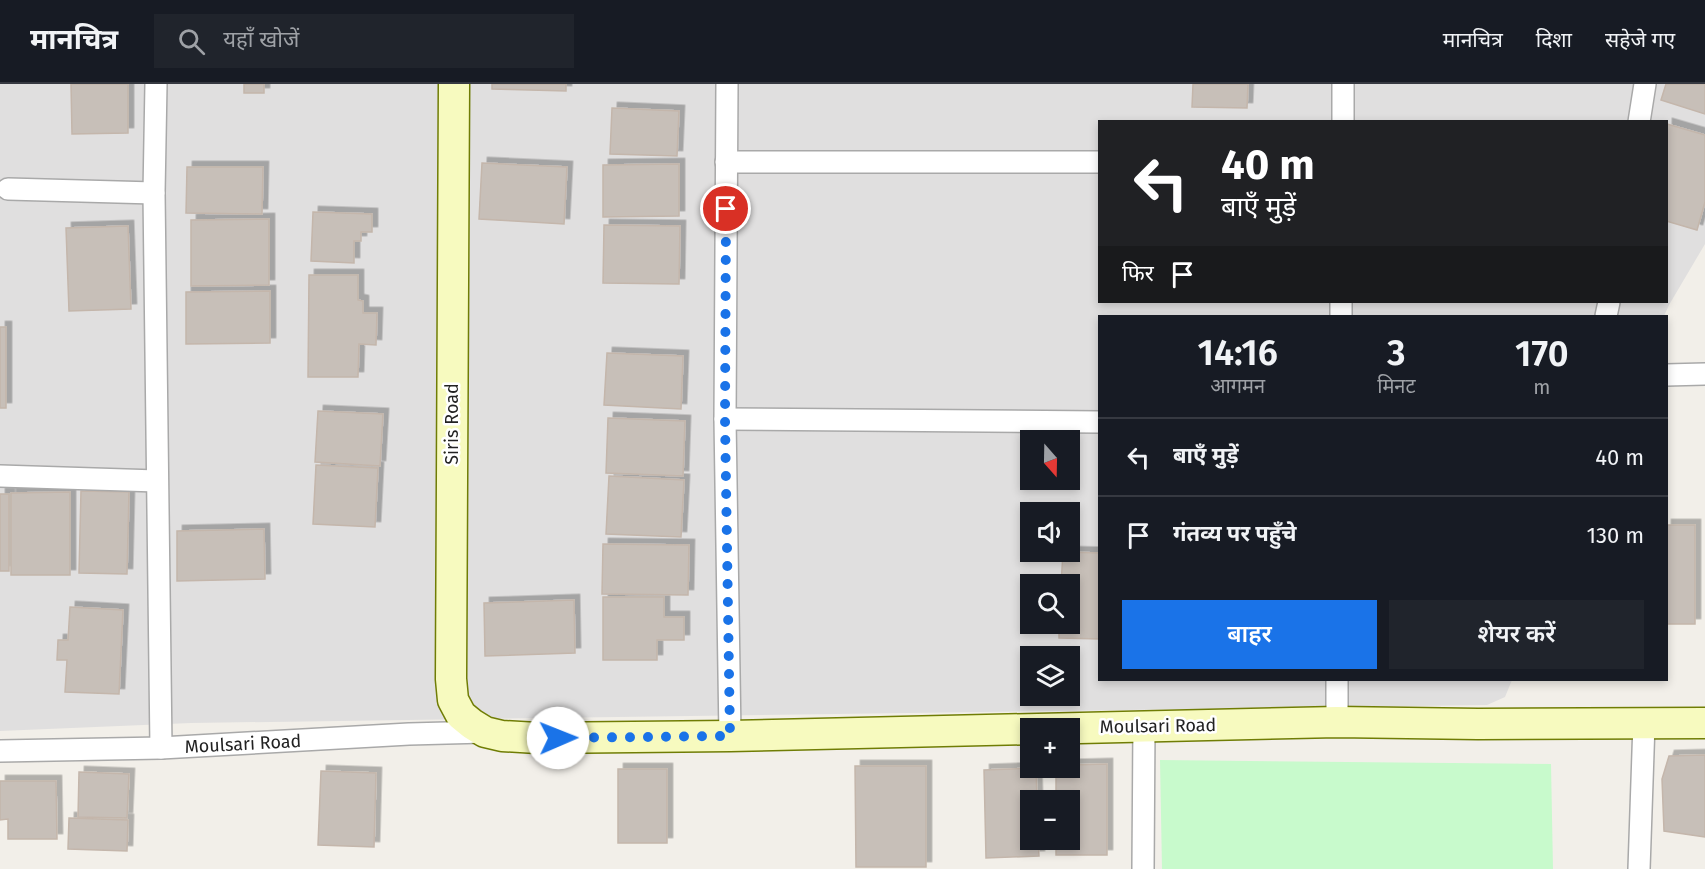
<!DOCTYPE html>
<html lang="hi">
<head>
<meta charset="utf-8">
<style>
  body { margin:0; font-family:"Fira Sans","Noto Sans Devanagari",sans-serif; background:#20242c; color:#f1f3f6; height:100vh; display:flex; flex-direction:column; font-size:22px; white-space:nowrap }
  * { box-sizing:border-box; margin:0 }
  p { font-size:20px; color:#9ea1a6 }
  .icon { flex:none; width:33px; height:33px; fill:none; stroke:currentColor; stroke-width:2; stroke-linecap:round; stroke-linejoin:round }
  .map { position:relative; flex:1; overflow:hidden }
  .side { position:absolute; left:1098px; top:231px; width:570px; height:366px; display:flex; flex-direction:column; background:#171b24; border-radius:0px; box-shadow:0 3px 9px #0003 }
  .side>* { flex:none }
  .guide { position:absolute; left:1098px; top:36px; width:570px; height:183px; border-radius:0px; box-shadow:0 3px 9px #0003; background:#202124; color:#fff; overflow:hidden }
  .needle { width:39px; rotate:160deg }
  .fabs { position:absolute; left:1020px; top:346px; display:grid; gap:12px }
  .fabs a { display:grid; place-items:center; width:60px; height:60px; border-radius:0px; background:#171b24; box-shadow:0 3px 9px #0003; font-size:30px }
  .pin { position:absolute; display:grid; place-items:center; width:51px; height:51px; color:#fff; margin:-26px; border:3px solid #fff; border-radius:50%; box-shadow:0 2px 6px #0007 }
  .me { position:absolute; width:66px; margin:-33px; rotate:89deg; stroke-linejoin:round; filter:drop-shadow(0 0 4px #0008) }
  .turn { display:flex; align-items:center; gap:21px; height:126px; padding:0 24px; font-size:27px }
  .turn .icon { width:78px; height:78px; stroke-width:2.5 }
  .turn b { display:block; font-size:42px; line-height:51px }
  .then { display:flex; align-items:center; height:57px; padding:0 24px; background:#0003; gap:12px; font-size:22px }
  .eta { display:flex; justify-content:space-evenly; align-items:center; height:102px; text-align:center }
  .eta b { font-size:36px; font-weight:600; line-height:42px }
  .primary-button { display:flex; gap:12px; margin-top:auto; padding:12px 24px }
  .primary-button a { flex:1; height:69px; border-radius:0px; background:#1a73e8; color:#fff; font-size:24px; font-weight:600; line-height:69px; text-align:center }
  .primary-button a+a { background:#20242c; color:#f1f3f6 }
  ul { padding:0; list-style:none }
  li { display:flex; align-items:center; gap:18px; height:78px; padding:0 24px; border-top:2px solid #363941 }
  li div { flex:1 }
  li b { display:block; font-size:22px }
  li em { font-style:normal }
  header { display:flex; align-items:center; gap:36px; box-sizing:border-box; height:84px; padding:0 30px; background:#171b24; border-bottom:2px solid #363941 }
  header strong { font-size:28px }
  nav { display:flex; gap:33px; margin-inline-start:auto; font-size:21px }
  .search { width:420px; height:54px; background:#20242c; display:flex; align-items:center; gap:15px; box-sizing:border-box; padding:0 21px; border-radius:0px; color:#9ea1a6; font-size:22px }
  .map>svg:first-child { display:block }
  .residential { fill:#e0dfdf; fill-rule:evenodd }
  .park { fill:#c8facc }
  .building { fill:#c7bfb8; stroke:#c4b6ab; stroke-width:1.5; filter:url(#shadow) }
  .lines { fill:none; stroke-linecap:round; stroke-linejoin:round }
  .street-casing { stroke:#a9a9a9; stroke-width:24 }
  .secondary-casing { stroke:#707d05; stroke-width:33 }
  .street { stroke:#fff; stroke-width:21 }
  .secondary { stroke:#f7fabf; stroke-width:30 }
  .route { stroke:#1a73e8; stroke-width:10; stroke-dasharray:0 18 }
  .labels { text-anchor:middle; stroke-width:5; stroke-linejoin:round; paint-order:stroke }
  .street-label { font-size:18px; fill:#222; stroke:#fff }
</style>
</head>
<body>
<header>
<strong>मानचित्र</strong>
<div class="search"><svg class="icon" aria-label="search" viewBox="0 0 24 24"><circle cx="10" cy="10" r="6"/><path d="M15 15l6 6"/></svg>यहाँ खोजें</div>
<nav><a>मानचित्र</a><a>दिशा</a><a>सहेजे गए</a></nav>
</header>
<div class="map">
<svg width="1705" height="785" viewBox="0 0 1705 785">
  <defs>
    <filter id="shadow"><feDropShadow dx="5.5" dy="-5.5" stdDeviation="0" flood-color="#0004"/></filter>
  </defs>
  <rect width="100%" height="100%" fill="#f2efe9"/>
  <path class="residential" d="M 0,0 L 1705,0 L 1705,160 L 1669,221 L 1664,232 L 1100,232 L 1100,596 L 1512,596 L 1505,613 L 1487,621 L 191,639 L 0,647 ZM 1100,38 L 1666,38 L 1666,218 L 1100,218 ZM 1030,357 L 1070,357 L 1070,396 L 1030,396 ZM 1030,429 L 1070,429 L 1070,468 L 1030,468 ZM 1030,501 L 1070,501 L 1070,540 L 1030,540 ZM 1030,573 L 1070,573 L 1070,612 L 1030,612 Z"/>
  <path class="park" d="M 1160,676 L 1551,680 L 1553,785 L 1162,785 Z"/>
  <g class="building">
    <path d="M 71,0 L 128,0 L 128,49 L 72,50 Z"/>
    <rect x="244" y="0" width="20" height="9"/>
    <path d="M 492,0 L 566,0 L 566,7 L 492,5 Z"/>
    <path d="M 1193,0 L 1248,0 L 1247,24 L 1192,23 Z"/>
    <path d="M 1666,0 L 1705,0 L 1705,30 L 1661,16 Z"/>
    <path d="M 612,24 L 679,27 L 677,72 L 610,70 Z"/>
    <path d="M 1667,40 L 1705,51 L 1705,118 L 1697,146 L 1666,137 Z"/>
    <path d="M 482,79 L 567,83 L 564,140 L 479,135 Z"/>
    <path d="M 679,80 L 679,132 L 603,133 L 603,81 Z"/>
    <path d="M 187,83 L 263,83 L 262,130 L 186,129 Z"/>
    <path d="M 313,128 L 372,130 L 372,148 L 361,148 L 361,157 L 354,157 L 354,179 L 311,177 Z"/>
    <path d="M 269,135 L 269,201 L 191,202 L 191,136 Z"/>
    <path d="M 604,141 L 680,142 L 679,200 L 603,199 Z"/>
    <path d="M 128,142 L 131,225 L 69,227 L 66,144 Z"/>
    <path d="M 309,191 L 358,191 L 358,216 L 363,217 L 363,229 L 377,229 L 376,261 L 359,260 L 358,293 L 308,293 Z"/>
    <path d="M 270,207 L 270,259 L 186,260 L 186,208 Z"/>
    <rect x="0" y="243" width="6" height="81"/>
    <path d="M 607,269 L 683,272 L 681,325 L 604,321 Z"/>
    <path d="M 318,327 L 383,330 L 380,382 L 315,378 Z"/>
    <path d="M 608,334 L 685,337 L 683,392 L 606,389 Z"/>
    <path d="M 316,381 L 378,384 L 375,443 L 313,440 Z"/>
    <path d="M 609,392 L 684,396 L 681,453 L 606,450 Z"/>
    <path d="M 81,407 L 129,408 L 127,490 L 79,489 Z"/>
    <path d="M 70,408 L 70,491 L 11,491 L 11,409 Z"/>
    <rect x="0" y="410" width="9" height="77"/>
    <rect x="1666" y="441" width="29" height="99"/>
    <path d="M 264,445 L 265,495 L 177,497 L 177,447 Z"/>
    <path d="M 603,460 L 689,461 L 688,511 L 602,510 Z"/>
    <path d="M 1063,468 L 1100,469 L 1100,555 L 1059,554 L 1059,540 L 1070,540 L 1070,501 L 1061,501 Z"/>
    <path d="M 603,513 L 664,513 L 664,533 L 684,533 L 684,556 L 657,556 L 657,576 L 603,576 Z"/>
    <path d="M 574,516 L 575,569 L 485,572 L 484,519 Z"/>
    <path d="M 70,523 L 123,526 L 119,610 L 65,608 L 67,576 L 57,576 L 58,556 L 68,556 Z"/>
    <path d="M 1705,671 L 1705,753 L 1664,747 L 1662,695 L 1669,672 Z"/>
    <path d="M 1107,680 L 1107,771 L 1056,771 L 1056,756 L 1070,756 L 1070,717 L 1056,717 L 1056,684 L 1070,684 L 1070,681 Z"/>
    <path d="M 855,682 L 926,682 L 926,783 L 856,783 Z"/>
    <path d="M 1036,684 L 1037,717 L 1030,717 L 1030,756 L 1038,756 L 1039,772 L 986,774 L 984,686 Z"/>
    <rect x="618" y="685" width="49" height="74"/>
    <path d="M 321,687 L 376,689 L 374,763 L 318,761 Z"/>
    <path d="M 79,688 L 129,690 L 127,734 L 78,733 Z"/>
    <path d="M 0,697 L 56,697 L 57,755 L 8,755 L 8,735 L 0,736 Z"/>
    <path d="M 69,734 L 128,736 L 127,767 L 68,765 Z"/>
  </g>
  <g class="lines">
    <defs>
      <g id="street">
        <path d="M 156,0 L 154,109 L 161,664"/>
        <path d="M 727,0 L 725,335 L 730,652"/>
        <path d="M 1343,0 L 1343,38"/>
        <path d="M 1639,38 L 1645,0"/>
        <path d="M 726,78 L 1100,78"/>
        <path d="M 8,105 L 154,109"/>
        <path d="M 1341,232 L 1341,218"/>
        <path d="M 1606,232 L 1609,218"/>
        <path d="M 1666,291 L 1705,290"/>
        <path d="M 725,335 L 1100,338"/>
        <path d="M 0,392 L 157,397"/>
        <path d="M 1337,638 L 1337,596"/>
        <path d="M 0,667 L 161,664 L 409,650 L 485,648"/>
        <path d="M 1143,785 L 1144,642"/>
        <path d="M 1639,785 L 1644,639"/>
      </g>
      <path id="secondary" d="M 454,0 L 451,595 L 453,616 L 461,631 L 472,640 L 485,648 L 502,652 L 537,654 L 730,652 L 1337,638 L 1478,640 L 1705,639"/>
    </defs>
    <use href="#street" class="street-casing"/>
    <use href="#secondary" class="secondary-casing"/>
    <use href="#street" class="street"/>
    <use href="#secondary" class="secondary"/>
  </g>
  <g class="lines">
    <path class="route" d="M 558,654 L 730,652 L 725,335 L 726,125"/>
  </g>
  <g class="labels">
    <g class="street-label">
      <text transform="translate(452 340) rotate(-90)" y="6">Siris Road</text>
      <text transform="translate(1158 642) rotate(-1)" y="6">Moulsari Road</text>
      <text transform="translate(243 660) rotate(-3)" y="6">Moulsari Road</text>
    </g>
  </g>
</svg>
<div class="fabs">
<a><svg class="needle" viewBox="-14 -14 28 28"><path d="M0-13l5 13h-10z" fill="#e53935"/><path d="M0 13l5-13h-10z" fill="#9ea1a6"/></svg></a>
<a><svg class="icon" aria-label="sound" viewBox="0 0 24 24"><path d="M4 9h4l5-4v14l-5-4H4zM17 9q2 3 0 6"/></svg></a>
<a><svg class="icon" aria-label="search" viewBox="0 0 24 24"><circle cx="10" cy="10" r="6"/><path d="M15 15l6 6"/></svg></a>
<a><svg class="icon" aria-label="layers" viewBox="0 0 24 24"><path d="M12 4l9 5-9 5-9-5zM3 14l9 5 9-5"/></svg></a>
<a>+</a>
<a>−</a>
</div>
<div class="pin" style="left:726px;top:125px;background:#d93025"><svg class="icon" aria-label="arrive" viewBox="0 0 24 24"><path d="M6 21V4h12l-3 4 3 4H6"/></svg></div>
<svg class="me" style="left:558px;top:654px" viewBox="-20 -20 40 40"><circle r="19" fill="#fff"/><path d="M0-13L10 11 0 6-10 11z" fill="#1a73e8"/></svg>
<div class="guide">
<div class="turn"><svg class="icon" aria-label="left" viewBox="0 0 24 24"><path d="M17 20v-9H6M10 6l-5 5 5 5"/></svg><div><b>40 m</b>बाएँ मुड़ें</div></div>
<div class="then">फिर<svg class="icon" aria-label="arrive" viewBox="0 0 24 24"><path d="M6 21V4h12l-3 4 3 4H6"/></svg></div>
</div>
<section class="side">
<div class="eta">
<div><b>14:16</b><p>आगमन</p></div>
<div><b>3</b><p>मिनट</p></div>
<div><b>170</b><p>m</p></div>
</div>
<ul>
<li><svg class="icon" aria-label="left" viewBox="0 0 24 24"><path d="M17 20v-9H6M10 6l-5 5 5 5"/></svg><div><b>बाएँ मुड़ें</b></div><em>40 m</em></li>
<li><svg class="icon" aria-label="arrive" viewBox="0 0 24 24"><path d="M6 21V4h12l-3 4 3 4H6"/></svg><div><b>गंतव्य पर पहुँचे</b></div><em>130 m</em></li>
</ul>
<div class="primary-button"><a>बाहर</a><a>शेयर करें</a></div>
</section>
</div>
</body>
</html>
